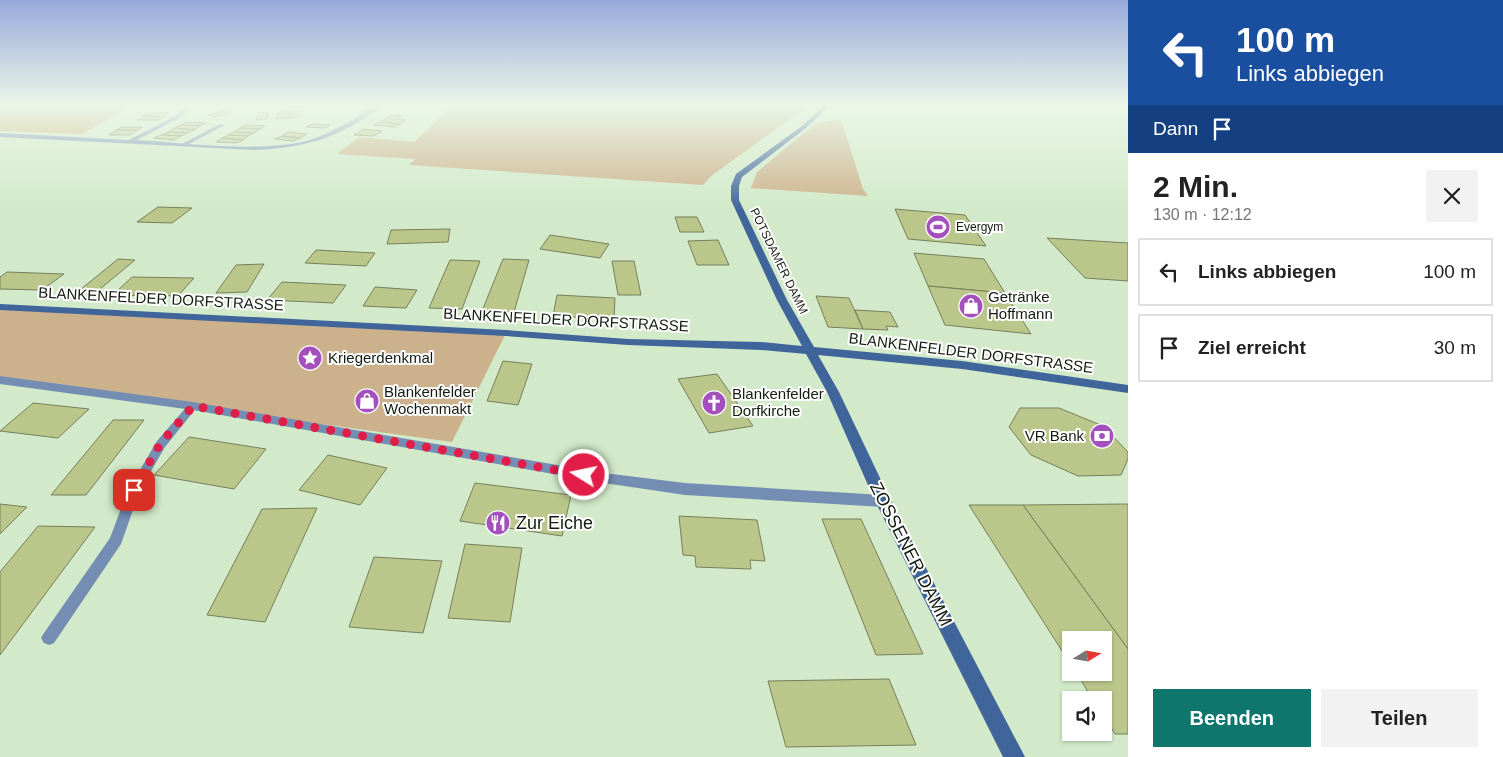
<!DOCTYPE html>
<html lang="de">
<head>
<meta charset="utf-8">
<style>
  body { margin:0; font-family:Helvetica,sans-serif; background:#f2f2f2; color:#222; height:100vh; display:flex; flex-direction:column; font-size:19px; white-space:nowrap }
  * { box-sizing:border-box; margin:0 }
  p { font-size:16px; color:#767676 }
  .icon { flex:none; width:28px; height:28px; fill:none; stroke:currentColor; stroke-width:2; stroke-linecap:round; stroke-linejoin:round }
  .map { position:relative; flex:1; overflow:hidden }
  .side { display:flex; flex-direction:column; background:#fff; width:375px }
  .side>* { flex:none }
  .banner { background:#1a4fa0; color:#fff; overflow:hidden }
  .needle { width:32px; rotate:79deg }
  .fabs { position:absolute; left:1062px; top:631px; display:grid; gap:10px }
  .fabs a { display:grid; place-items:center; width:50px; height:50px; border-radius:0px; background:#fff; box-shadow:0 1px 4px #0004; font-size:25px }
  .pin { position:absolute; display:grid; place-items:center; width:42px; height:42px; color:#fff; margin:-21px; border-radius:10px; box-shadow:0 2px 8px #0006 }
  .me { position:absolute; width:55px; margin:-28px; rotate:280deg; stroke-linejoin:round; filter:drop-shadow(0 0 4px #0008) }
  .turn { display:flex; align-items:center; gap:18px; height:105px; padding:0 25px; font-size:22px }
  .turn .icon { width:65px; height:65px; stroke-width:2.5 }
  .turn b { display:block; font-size:35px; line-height:42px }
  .then { display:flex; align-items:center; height:48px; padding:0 25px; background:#0003; gap:10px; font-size:19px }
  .round { display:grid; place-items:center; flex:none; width:52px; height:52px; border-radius:0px; background:#f2f2f2 }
  .head { display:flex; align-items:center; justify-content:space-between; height:85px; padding:0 25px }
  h1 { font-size:30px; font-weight:700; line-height:38px }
  .action { display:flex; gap:10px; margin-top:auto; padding:10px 25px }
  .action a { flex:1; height:58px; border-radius:0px; background:#0f766e; color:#fff; font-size:20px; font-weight:700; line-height:58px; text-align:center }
  .action a+a { background:#f2f2f2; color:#222 }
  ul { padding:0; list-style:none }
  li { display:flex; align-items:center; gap:15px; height:68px; margin:0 10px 8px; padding:0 15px; border:2px solid #e0e0e0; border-radius:0px }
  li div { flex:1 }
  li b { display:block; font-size:19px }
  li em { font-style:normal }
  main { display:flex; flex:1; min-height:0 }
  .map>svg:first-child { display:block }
  .green { fill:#ccb28c }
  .forest { fill:#cfad78 }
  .building { fill:#bbc68b; stroke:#777f5c }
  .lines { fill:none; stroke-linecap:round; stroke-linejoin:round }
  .lane { fill:#748eb3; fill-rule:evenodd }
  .street { fill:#748eb3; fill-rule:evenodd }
  .secondary { fill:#40659a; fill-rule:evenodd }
  .route { stroke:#e11d48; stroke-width:9; stroke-dasharray:0 16.2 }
  .labels { text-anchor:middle; stroke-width:4; stroke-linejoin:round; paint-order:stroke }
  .far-poi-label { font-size:12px; fill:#131c10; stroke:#fff; text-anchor:start }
  .far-street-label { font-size:12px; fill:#131c10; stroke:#fff }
  .poi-label { font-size:15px; fill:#131c10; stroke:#fff; text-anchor:start }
  .street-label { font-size:15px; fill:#131c10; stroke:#fff }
  .near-poi-label { font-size:18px; fill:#131c10; stroke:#fff; text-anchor:start }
  .near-street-label { font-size:18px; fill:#131c10; stroke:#fff }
</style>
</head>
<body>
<main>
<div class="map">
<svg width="1128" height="757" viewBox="0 0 1128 757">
  <rect width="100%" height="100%" fill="#d2eac9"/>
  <g class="green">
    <path d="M 454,104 L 811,104 L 711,176 L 703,185 L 409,165 L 415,159 L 337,154 L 359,137 L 414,142 Z"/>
    <path d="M 841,119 L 863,189 L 868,196 L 751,188 L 757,172 L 816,123 Z"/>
    <path d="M 0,307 L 506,333 L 452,442 L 0,380 Z"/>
  </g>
  <path class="forest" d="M 0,104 L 135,104 L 82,134 L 0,131 Z"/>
  <g class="building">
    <path d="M 225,110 L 232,112 L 215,117 L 208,115 Z"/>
    <path d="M 302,111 L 299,117 L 287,118 L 290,112 Z"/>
    <path d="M 279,112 L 290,112 L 287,118 L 276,118 Z"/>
    <path d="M 147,113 L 168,113 L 163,117 L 142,116 Z"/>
    <path d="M 259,113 L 269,113 L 267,119 L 256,120 Z"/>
    <path d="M 392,115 L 402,116 L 396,119 L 406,120 L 400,124 L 380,122 Z"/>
    <path d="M 142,116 L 163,117 L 158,120 L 137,120 Z"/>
    <path d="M 187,122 L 206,123 L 200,126 L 181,125 Z"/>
    <path d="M 380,122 L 400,124 L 395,127 L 374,125 Z"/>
    <path d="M 312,124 L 330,125 L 324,128 L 306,127 Z"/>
    <path d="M 181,125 L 200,126 L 194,130 L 174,128 Z"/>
    <path d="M 246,125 L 265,126 L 260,129 L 240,128 Z"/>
    <path d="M 122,127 L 142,127 L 137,130 L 116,130 Z"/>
    <path d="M 174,128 L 194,130 L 187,133 L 168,132 Z"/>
    <path d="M 240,128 L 260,129 L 254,133 L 234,132 Z"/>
    <path d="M 363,129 L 382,131 L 374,136 L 354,135 Z"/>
    <path d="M 116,130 L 137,130 L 130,135 L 109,135 Z"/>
    <path d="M 168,132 L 187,133 L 181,136 L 161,135 Z"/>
    <path d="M 234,132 L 254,133 L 248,136 L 228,135 Z"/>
    <path d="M 288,132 L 307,134 L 300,138 L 282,136 Z"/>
    <path d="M 161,135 L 181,136 L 174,140 L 154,138 Z"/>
    <path d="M 228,135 L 248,136 L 243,140 L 222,138 Z"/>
    <path d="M 282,136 L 300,138 L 293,141 L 275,139 Z"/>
    <path d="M 222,138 L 243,140 L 237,143 L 216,142 Z"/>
    <path d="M 158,207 L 192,208 L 172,223 L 137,222 Z"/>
    <path d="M 895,209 L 965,215 L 986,246 L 908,239 Z"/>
    <path d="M 675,217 L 697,217 L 704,232 L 680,232 Z"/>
    <path d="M 450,229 L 448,242 L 387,244 L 391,230 Z"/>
    <path d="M 550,235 L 609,244 L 600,258 L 540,249 Z"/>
    <path d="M 1047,238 L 1128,243 L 1128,281 L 1085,278 Z"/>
    <path d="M 718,240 L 729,265 L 697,265 L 688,241 Z"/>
    <path d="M 316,250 L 375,253 L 366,266 L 305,263 Z"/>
    <path d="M 914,253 L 984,259 L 1005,293 L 928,286 Z"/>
    <path d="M 118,259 L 135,260 L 88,299 L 70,298 Z"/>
    <path d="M 503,259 L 529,260 L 514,312 L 482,311 Z"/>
    <path d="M 450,260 L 480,261 L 462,309 L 429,308 Z"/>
    <path d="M 612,261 L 634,261 L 641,295 L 618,295 Z"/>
    <path d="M 264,264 L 247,292 L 216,293 L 236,265 Z"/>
    <path d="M 7,272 L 64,274 L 42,290 L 0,289 L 0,277 Z"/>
    <path d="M 132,277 L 194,278 L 178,296 L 113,295 Z"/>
    <path d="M 282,282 L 346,285 L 333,303 L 267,300 Z"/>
    <path d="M 928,286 L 1005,293 L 1031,334 L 945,325 Z"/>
    <path d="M 375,287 L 417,290 L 406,308 L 363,306 Z"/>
    <path d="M 557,295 L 615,298 L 614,319 L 553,316 Z"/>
    <path d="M 816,296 L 849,298 L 863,329 L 828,327 Z"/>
    <path d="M 855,310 L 890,312 L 898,327 L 886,326 L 888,330 L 863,329 Z"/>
    <path d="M 503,361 L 532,364 L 518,405 L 487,401 Z"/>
    <path d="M 717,374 L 753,426 L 709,433 L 678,379 Z"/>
    <path d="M 33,403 L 89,409 L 58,438 L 0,431 Z"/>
    <path d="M 1020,408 L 1059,408 L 1103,426 L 1128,452 L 1128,459 L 1121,475 L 1078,476 L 1031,455 L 1009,427 Z"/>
    <path d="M 113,420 L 144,420 L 86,495 L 51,495 Z"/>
    <path d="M 189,437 L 266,449 L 234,489 L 154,475 Z"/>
    <path d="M 328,455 L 387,468 L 360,505 L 299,490 Z"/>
    <path d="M 475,483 L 571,495 L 562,536 L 460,521 Z"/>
    <path d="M 0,504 L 27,507 L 0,534 Z"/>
    <path d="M 1128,504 L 1128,649 L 1023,505 Z"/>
    <path d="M 969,505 L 1023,505 L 1128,649 L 1128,734 L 1115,734 L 1104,716 L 1104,700 L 1093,700 L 1076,672 L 1104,672 L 1104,640 L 1071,640 L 1071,665 Z"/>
    <path d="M 317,508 L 265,622 L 207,615 L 262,509 Z"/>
    <path d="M 679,516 L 757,520 L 765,561 L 750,560 L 751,569 L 696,567 L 695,556 L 683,555 Z"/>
    <path d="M 822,519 L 861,519 L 923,654 L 876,655 Z"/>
    <path d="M 38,526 L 95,527 L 0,655 L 0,572 Z"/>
    <path d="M 465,544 L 522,548 L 510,622 L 448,618 Z"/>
    <path d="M 374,557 L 442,561 L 423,633 L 349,627 Z"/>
    <path d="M 889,679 L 916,745 L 786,747 L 768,681 Z"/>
  </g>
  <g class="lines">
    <g class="lane">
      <path d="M 220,124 L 225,125 L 187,145 L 182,144 Z"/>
      <path d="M 193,403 L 198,406 L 165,447 L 140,490 L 121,544 L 54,643 L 49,645 L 44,643 L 41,638 L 44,633 L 110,538 L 128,490 L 157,441 L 189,404 Z"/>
    </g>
    <g class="street">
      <path d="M 190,104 L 198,104 L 177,119 L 137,140 C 188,143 265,154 313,139 C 336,131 356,117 377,104 L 385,104 C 342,137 307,148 254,150 L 0,137 L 0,133 L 129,140 L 173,117 Z"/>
      <path d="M 0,376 L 193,402 L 604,473 L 685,483 L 883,495 L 888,497 L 891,501 L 888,505 L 883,507 L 685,495 L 604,483 L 193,410 L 0,384 Z"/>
    </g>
    <path class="secondary" d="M 825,104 L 832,104 L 806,128 L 742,177 L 739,186 L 739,200 L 787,300 L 814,347 L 962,361 L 1128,385 L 1128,393 L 962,369 L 818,355 L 839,392 L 891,501 L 1025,757 L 1003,757 L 875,501 L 827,392 L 806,354 L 761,350 L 628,345 L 506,336 L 0,310 L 0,304 L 506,330 L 628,339 L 761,342 L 802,346 L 777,300 L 731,200 L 731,186 L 736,174 L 802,126 Z"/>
  </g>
  <linearGradient id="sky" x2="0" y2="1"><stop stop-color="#98aadd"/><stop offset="0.5" stop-color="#ebf6e7"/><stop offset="1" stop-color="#ebf6e7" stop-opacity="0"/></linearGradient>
  <rect width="1128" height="210" fill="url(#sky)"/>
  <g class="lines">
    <path class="route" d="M 134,490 L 160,444 L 193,406 L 584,475"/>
  </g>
  <defs>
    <symbol id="stadium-disc" viewBox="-11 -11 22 22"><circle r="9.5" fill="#a34fbe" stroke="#fff"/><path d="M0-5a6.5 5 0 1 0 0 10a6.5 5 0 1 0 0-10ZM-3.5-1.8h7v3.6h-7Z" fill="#fff"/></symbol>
    <symbol id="shop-disc" viewBox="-11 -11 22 22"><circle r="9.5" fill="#a34fbe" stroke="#fff"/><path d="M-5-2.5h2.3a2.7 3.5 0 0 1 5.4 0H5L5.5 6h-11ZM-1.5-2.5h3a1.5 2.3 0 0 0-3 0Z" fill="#fff"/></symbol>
    <symbol id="sight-disc" viewBox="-11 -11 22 22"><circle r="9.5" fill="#a34fbe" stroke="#fff"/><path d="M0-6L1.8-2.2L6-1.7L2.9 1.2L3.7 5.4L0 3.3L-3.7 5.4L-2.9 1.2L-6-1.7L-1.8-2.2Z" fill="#fff"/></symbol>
    <symbol id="church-disc" viewBox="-11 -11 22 22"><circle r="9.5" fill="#a34fbe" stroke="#fff"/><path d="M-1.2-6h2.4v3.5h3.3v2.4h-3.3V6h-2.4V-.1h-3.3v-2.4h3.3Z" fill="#fff"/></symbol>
    <symbol id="bank-disc" viewBox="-11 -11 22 22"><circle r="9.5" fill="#a34fbe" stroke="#fff"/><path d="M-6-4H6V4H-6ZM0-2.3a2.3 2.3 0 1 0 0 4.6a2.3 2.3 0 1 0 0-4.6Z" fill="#fff"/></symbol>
    <symbol id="restaurant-disc" viewBox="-11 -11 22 22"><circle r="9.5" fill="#a34fbe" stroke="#fff"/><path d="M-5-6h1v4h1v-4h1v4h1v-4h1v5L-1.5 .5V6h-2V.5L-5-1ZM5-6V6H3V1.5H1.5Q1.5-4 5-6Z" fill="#fff"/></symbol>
  </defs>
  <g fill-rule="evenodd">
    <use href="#stadium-disc" x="924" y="213" width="28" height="28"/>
    <use href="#shop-disc" x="957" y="292" width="28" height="28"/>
    <use href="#sight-disc" x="296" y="344" width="28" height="28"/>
    <use href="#shop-disc" x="353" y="387" width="28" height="28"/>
    <use href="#church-disc" x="700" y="389" width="28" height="28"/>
    <use href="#bank-disc" x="1088" y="422" width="28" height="28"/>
    <use href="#restaurant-disc" x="484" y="509" width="28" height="28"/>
  </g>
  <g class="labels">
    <g class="far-poi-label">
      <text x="956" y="231">Evergym</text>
    </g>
    <g class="far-street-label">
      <text transform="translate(779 261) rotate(64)" y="4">POTSDAMER DAMM</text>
    </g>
    <g class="poi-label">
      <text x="988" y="302">Getränke<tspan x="988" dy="17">Hoffmann</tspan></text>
      <text x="328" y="363">Kriegerdenkmal</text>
      <text x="384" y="397">Blankenfelder<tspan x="384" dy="17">Wochenmakt</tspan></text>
      <text x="732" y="399">Blankenfelder<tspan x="732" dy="17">Dorfkirche</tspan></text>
      <text x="1084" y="441" text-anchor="end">VR Bank</text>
    </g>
    <g class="street-label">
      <text transform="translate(161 299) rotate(3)" y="5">BLANKENFELDER DORFSTRASSE</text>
      <text transform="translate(566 320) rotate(3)" y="5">BLANKENFELDER DORFSTRASSE</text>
      <text transform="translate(971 353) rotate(7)" y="5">BLANKENFELDER DORFSTRASSE</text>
    </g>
    <g class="near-poi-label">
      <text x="516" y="529">Zur Eiche</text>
    </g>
    <g class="near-street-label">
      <text transform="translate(911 554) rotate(63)" y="6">ZOSSENER DAMM</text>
    </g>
  </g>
</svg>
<div class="fabs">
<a><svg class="needle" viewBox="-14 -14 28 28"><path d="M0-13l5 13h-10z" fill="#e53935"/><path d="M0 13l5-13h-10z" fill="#767676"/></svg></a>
<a><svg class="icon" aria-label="sound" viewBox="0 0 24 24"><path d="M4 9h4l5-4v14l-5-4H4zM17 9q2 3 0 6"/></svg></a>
</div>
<div class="pin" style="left:134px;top:490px;background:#d93025"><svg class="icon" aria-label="arrive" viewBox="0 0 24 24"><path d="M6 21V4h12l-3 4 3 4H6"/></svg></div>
<svg class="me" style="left:584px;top:475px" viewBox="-20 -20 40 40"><circle r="17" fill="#e11d48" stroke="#fff" stroke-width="3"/><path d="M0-11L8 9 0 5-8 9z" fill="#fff"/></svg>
</div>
<section class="side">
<div class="banner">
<div class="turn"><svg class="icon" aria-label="left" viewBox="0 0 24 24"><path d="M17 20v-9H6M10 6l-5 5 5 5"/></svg><div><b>100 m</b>Links abbiegen</div></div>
<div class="then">Dann<svg class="icon" aria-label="arrive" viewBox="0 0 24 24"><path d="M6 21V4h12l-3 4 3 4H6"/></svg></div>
</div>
<div class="head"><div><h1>2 Min.</h1><p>130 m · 12:12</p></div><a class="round"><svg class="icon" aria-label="close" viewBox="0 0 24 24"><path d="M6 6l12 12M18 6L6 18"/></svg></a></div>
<ul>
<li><svg class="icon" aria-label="left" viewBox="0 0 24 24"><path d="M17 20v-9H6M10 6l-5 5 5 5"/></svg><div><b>Links abbiegen</b></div><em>100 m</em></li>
<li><svg class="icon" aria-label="arrive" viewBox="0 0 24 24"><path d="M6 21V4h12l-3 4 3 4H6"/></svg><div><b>Ziel erreicht</b></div><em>30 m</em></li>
</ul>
<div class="action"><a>Beenden</a><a>Teilen</a></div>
</section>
</main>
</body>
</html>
